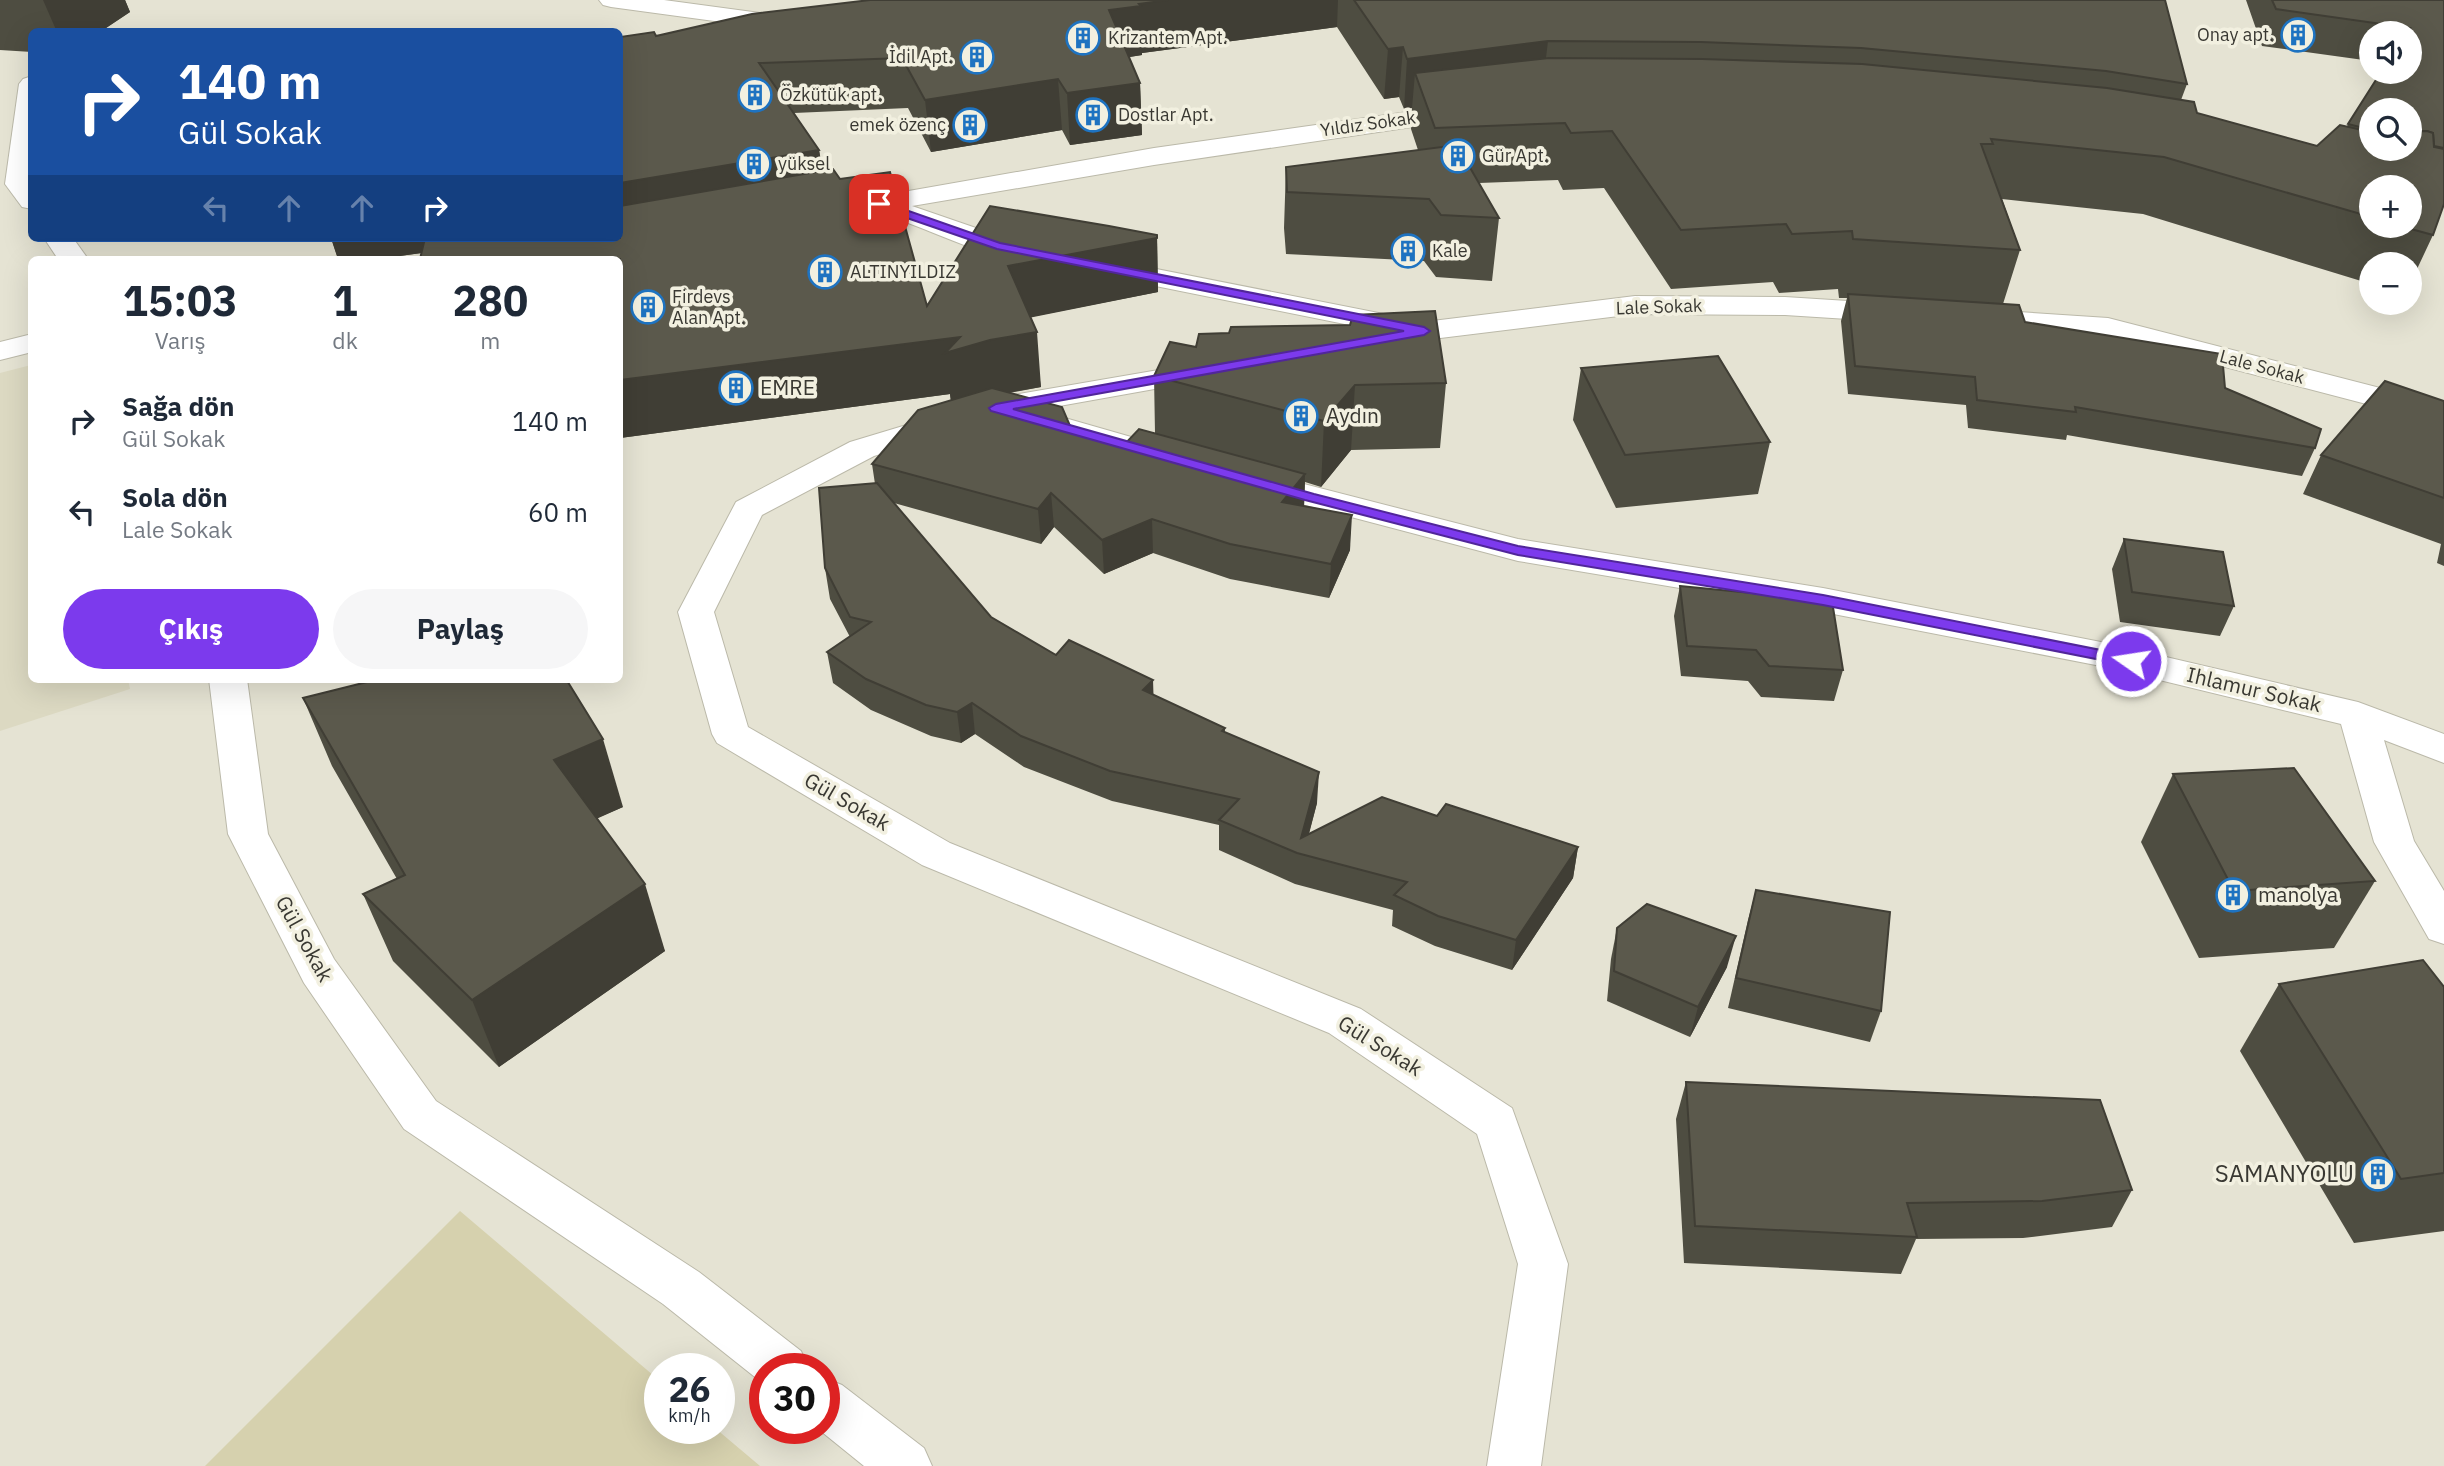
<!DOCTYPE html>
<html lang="tr">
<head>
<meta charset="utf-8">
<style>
  body { margin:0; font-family:"IBM Plex Sans",sans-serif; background:#f6f6f7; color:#1f2937; height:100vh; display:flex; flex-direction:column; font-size:26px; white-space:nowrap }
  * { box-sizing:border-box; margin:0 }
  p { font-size:23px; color:#747a83 }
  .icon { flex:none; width:38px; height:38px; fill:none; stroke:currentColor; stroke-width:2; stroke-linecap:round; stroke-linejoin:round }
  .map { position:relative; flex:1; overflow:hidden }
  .details { position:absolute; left:28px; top:256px; width:595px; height:427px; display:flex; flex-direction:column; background:#fff; border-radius:10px; box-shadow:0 7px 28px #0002 }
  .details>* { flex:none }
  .top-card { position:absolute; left:28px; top:28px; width:595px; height:214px; border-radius:10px; box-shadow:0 7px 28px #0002; background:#1a4fa0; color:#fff; overflow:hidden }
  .tools { position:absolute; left:2359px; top:21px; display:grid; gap:14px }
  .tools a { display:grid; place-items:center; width:63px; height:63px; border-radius:50%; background:#fff; box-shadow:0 7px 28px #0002; font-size:35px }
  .speed { position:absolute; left:644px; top:1353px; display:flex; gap:14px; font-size:35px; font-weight:700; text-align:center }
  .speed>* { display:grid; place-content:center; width:91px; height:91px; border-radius:50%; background:#fff; box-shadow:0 7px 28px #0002; line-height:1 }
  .speed small { font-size:18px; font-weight:400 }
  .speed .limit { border:10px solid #d22; background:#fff; color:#111 }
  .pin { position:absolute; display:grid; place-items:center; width:60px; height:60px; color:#fff; margin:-30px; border-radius:14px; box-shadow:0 4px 10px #0006 }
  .me { position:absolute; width:77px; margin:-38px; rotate:283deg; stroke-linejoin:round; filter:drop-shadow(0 0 5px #0008) }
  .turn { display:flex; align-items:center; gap:24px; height:147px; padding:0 35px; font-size:32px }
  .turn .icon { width:91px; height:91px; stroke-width:2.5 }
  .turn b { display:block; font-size:49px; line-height:60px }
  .lanes { display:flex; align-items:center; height:66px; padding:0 35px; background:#0003; justify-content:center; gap:35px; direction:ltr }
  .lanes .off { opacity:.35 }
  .eta { display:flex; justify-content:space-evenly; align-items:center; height:119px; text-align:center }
  .eta b { font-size:42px; font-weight:700; line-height:49px }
  .button { display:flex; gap:14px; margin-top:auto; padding:14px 35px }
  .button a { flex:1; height:80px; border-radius:42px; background:#7c3aed; color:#fff; font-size:28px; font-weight:700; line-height:80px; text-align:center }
  .button a+a { background:#f6f6f7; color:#1f2937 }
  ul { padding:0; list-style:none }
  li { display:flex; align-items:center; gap:21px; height:91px; padding:0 35px }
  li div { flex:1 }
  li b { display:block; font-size:26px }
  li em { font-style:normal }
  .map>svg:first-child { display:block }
  .built { fill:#dcd9c2 }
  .green { fill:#d6d1ae }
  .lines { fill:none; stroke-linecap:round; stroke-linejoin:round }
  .street-casing { stroke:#bbb9a9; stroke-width:2 }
  .secondary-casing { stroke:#bbb9a9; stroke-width:2 }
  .street { fill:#fff; fill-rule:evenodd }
  .secondary { fill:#fff; fill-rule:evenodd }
  .wall { fill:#4e4d41; fill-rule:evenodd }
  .shaded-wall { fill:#403e35 }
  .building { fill:#5b594c; stroke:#403e35; stroke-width:2 }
  .route { fill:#7c3aed; stroke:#51269a; stroke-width:2 }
  .labels { text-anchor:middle; stroke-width:7; stroke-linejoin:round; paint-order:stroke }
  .far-poi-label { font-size:18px; fill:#393832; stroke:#f2f0e0; text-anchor:start }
  .far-street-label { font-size:18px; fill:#393832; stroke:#f2f0e0 }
  .poi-label { font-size:21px; fill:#393832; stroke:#f2f0e0; text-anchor:start }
  .street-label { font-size:21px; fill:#393832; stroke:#f2f0e0 }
  .near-poi-label { font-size:24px; fill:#393832; stroke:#f2f0e0; text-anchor:end }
</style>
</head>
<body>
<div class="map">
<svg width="2444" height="1466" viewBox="0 0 2444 1466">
  <rect width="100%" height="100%" fill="#e5e3d3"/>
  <path class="built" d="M 31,365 L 32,679 L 128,679 L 130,689 L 0,731 L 0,373 Z"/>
  <path class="green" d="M 460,1211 L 660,1381 L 660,1428 L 715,1428 L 760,1466 L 205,1466 Z"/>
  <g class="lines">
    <defs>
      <g id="street">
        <path d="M 32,76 L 32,209 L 22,207 L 5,184 L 19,84 L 23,79 Z"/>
        <path d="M 1464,104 L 1473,106 L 1477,112 L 1473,118 L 1154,165 L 912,206 L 1005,238 L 1030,244 L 1034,250 L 1030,256 C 992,266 920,222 879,214 C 865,211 851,220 836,216 L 832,210 L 836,204 L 846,202 L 1154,148 Z"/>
        <path d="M 44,238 L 73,238 L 88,259 L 58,259 Z"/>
        <path d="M 1106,259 L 1424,322 L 1635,296 L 1785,297 L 1895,304 L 1906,307 L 1910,313 L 1906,319 L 1895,322 L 1785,315 L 1635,314 L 1424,340 L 1096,274 L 1091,268 L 1096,262 Z"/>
        <path d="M 1973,309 L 2108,318 L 2419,398 L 2444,407 L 2444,428 L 2397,412 L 2107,336 L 1962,324 L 1958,318 L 1962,312 Z"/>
        <path d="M 32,334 L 32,352 L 0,360 L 0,342 Z"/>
        <path d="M 1205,362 L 1216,364 L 1221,371 L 1216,378 L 1037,410 L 1180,451 L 1185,458 L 1180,465 L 1168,468 L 1156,465 L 1010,423 L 1005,416 L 874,456 L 762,515 L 714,612 L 748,727 L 950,843 L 1361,1009 L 1512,1108 L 1568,1264 L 1541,1466 L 1487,1466 L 1518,1264 L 1477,1134 L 1329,1033 L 922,865 L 717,743 L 712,734 L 678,612 L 736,502 L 850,442 L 996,398 Z"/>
        <path d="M 1253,471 L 1518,539 L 1823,588 L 2106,643 L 2358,702 L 2444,734 L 2444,763 L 2384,740 L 2414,841 L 2444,891 L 2444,944 L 2429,939 L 2374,842 L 2341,724 L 2106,667 L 1823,612 L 1518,561 L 1241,488 L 1236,481 L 1241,474 Z"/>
        <path d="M 209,679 L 247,679 L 268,834 L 334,959 L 436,1101 L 699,1272 L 801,1351 L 808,1368 L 765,1368 L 765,1385 L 663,1304 L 404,1129 L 304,983 L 228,834 Z"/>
        <path d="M 824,1378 L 842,1385 L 924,1448 L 932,1466 L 864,1466 L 817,1428 L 824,1428 Z"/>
      </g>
      <path id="secondary" d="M 599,0 L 664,0 L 789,17 L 798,19 L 801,24 L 798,29 L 789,31 L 611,7 L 603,5 Z"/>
    </defs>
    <use href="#street" class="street-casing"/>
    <use href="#secondary" class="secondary-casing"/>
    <use href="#street" class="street"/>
    <use href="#secondary" class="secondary"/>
  </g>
  <g class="wall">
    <path d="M 0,0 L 125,0 L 130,12 L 100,32 L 32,32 L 32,52 L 0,50 Z"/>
    <path d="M 870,0 L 2165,0 L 2187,84 L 2181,100 L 2197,113 L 2317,146 L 2347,126 L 2410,33 L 2371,33 L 2371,61 L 2262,46 L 2246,0 L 2444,0 L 2433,235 L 2410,284 L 2410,264 L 2371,264 L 2371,284 L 2143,214 L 2002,199 L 2020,250 L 2003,304 L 2025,322 L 2225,388 L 2315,448 L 2302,476 L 2067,435 L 2066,440 L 1968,428 L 1966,405 L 1848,394 L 1841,321 L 1847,298 L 1839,298 L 1838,289 L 1779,293 L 1773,282 L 1671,289 L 1604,188 L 1563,190 L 1558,180 L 1479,183 L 1499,218 L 1492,281 L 1436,277 L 1424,261 L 1286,254 L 1284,228 L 1286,167 L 1418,150 L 1411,129 L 1412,108 L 1404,109 L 1399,97 L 1384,99 L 1337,27 L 1142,53 L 1142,55 L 1129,57 L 1140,83 L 1142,135 L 1070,145 L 1062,130 L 931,152 L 908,108 L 794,113 L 819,150 L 823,171 L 927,306 L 1157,235 L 1158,292 L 1030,317 L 1041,387 L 1009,393 L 1073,433 L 1124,445 L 1155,433 L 1154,376 L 1446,383 L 1440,448 L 1351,450 L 1321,487 L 1305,482 L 1304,506 L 1350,550 L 1329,598 L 1230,579 L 1153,553 L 1104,574 L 1054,527 L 1041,544 L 894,503 L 991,617 L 1056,655 L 1154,695 L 1225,728 L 1225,732 L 1317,803 L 1309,834 L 1437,816 L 1578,847 L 1573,878 L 1512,970 L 1435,946 L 1392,926 L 1393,910 L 1295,884 L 1219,850 L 1219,825 L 1112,801 L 1024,767 L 975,734 L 961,743 L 931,736 L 871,710 L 833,683 L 827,652 L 850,637 L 830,599 L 825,568 L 875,484 L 872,464 L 951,401 L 950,394 L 620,438 L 620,259 L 421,253 L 378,259 L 338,259 L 331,238 L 620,238 L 656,36 ZM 2371,110 L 2410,149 L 2371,149 ZM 2371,187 L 2410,226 L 2371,226 Z"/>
    <path d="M 1581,368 L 1770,442 L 1758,494 L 1616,508 L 1573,420 Z"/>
    <path d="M 2444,401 L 2444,566 L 2437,563 L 2441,544 L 2303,494 L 2321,455 Z"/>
    <path d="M 2124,539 L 2234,606 L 2220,636 L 2120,622 L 2112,569 Z"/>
    <path d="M 1680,586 L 1843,670 L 1834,701 L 1761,697 L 1748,681 L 1681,676 L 1674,616 Z"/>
    <path d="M 303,698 L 623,807 L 597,818 L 665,951 L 499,1067 L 393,961 L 363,894 L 397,879 L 332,766 Z"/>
    <path d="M 2173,774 L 2375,881 L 2334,948 L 2199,958 L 2141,842 Z"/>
    <path d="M 1756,890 L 1881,1011 L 1870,1042 L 1728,1008 L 1748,920 Z"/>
    <path d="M 1617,928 L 1727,967 L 1690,1037 L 1607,1001 L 1611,959 Z"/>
    <path d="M 2279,984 L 2444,987 L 2444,1231 L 2354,1243 L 2240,1051 Z"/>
    <path d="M 1686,1082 L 2132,1190 L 2112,1227 L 2023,1238 L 1916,1239 L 1901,1274 L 1684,1263 L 1676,1119 Z"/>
  </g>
  <g class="shaded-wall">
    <path d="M 43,0 L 125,0 L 130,12 L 100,32 L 57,32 Z"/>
    <path d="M 1168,0 L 1338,0 L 1337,27 L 1142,53 L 1142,55 L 1111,60 L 1109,10 L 1139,4 Z"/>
    <path d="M 1548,41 L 1542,91 L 1415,73 L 1412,108 L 1404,109 L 1407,59 Z"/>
    <path d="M 1403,47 L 1399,97 L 1384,99 L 1388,49 Z"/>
    <path d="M 1058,79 L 1062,130 L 931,152 L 925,100 Z"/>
    <path d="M 1140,83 L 1142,135 L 1070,145 L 1067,93 Z"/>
    <path d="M 819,150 L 827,202 L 620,238 L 620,183 Z"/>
    <path d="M 331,238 L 447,238 L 451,249 L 378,259 L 338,259 Z"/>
    <path d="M 1157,238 L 1158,292 L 1013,321 L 1008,266 Z"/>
    <path d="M 1037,332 L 1041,387 L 995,395 L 952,409 L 950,394 L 620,438 L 620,380 L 960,337 L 990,340 Z"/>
    <path d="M 1355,385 L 1351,450 L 1321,487 L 1324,421 Z"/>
    <path d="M 1305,474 L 1304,508 L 1282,502 Z"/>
    <path d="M 1051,493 L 1054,527 L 1041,544 L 1038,509 Z"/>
    <path d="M 1352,515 L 1350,550 L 1329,598 L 1331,564 Z"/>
    <path d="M 1152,519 L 1153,553 L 1104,574 L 1102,540 Z"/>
    <path d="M 1153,680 L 1154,710 L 1143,690 Z"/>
    <path d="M 972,703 L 975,734 L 961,743 L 957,712 Z"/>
    <path d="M 603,739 L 623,807 L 576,828 L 554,760 Z"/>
    <path d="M 1319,772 L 1317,803 L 1303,855 L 1301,838 Z"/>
    <path d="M 1578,847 L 1573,878 L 1512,970 L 1516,940 Z"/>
    <path d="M 645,884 L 665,951 L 499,1067 L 472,1000 Z"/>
    <path d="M 1736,936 L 1727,967 L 1690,1037 L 1698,1007 Z"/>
  </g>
  <g class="building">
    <path d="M 870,0 L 1168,0 L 1139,4 L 1141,6 L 1109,10 L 1140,83 L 1067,93 L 1058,79 L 925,100 L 902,58 L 759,63 L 819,150 L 620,183 L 620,37 L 654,32 L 656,36 L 752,14 Z"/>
    <path d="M 1354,0 L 2165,0 L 2187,84 L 2106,71 L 1861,48 L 1701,42 L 1548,41 L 1407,59 L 1403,47 L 1388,49 Z"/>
    <path d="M 2272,0 L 2444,0 L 2444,148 L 2434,146 L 2433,133 L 2427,131 L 2410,132 L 2410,110 L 2371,110 L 2371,130 L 2348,124 L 2381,72 L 2410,72 L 2410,33 L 2406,33 L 2410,28 L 2276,9 Z"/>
    <path d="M 1549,58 L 1702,59 L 1862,64 L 2107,88 L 2194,102 L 2197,113 L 2317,146 L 2340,125 L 2371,132 L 2371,149 L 2410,149 L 2410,132 L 2427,131 L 2433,133 L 2434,147 L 2444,149 L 2444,204 L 2433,235 L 2400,226 L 2410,226 L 2410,187 L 2371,187 L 2371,217 L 2164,157 L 1991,139 L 1993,144 L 1981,144 L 2020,250 L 1853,239 L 1852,231 L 1792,234 L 1786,224 L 1681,230 L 1612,131 L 1571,133 L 1565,123 L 1435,128 L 1415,73 Z"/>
    <path d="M 1457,145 L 1499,218 L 1441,215 L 1429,199 L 1287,192 L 1286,167 Z"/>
    <path d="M 833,169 L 840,179 L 890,172 L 927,306 L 990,206 L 1109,226 L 1157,235 L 1157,238 L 1008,266 L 1037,332 L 990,340 L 945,353 L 960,337 L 620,380 L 620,259 L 420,259 L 425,238 L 620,238 L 620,206 Z"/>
    <path d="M 1848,294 L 2019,305 L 2025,322 L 2222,354 L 2225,388 L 2321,429 L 2315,448 L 2075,407 L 2076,412 L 1977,400 L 1975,377 L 1855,366 Z"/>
    <path d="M 1435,311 L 1446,383 L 1355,385 L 1324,421 L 1154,376 L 1170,342 L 1196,347 L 1199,334 L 1229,333 L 1231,327 L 1350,325 L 1353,315 Z"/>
    <path d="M 1718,356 L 1770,442 L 1625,455 L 1581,368 Z"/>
    <path d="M 2385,381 L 2444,401 L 2444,498 L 2321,455 Z"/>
    <path d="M 992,388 L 1062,407 L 1073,433 L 1124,445 L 1139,429 L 1305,474 L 1282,502 L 1352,515 L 1331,564 L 1230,544 L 1152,519 L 1102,540 L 1051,493 L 1038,509 L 872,464 L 918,410 Z"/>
    <path d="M 877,483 L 991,617 L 1056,655 L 1069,640 L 1153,680 L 1143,690 L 1225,728 L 1222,731 L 1319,772 L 1301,838 L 1382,797 L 1437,816 L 1446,804 L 1578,847 L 1516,940 L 1438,916 L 1394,895 L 1407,882 L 1297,853 L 1219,820 L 1239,799 L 1110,771 L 1021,736 L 972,703 L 957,712 L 926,705 L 866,679 L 827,652 L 871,622 L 850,617 L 825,568 L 819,488 Z"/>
    <path d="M 2124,539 L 2223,552 L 2234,606 L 2132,592 Z"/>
    <path d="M 1680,586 L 1832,601 L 1843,670 L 1769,666 L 1756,650 L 1687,646 Z"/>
    <path d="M 379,679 L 566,679 L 603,739 L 554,760 L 645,884 L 472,1000 L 363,894 L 405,875 L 303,698 Z"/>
    <path d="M 2294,768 L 2375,881 L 2234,891 L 2173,774 Z"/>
    <path d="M 1756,890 L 1890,912 L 1881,1011 L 1736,978 Z"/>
    <path d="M 1647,904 L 1736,936 L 1698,1007 L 1614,971 L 1617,928 Z"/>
    <path d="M 2423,960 L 2444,987 L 2444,1173 L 2401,1179 L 2279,984 Z"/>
    <path d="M 1686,1082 L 2100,1100 L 2132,1190 L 2042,1201 L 1907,1203 L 1917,1237 L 1695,1226 Z"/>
  </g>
  <path class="route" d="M 875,202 L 883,202 L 1000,243 L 1424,327 L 1430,331 L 1424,335 L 1013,409 L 1314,494 L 1518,546 L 1823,595 L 2131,656 L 2139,661 L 2131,666 L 1823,605 L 1518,555 L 1305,500 L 991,411 L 989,408 L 996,404 L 1404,331 L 997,249 L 875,207 Z"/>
  <defs>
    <symbol id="building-ring" viewBox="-11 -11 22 22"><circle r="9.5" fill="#f2f0e0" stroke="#1e73c1" stroke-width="1.5"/><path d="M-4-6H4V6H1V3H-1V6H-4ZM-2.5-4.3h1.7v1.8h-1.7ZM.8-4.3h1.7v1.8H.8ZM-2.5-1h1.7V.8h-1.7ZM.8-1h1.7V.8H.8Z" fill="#1e73c1"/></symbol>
  </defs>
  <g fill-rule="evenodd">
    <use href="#building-ring" x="2279" y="16" width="38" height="38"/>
    <use href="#building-ring" x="1064" y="19" width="38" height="38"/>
    <use href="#building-ring" x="958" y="38" width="38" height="38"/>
    <use href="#building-ring" x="736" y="76" width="38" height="38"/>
    <use href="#building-ring" x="1074" y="96" width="38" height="38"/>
    <use href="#building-ring" x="951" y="106" width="38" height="38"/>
    <use href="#building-ring" x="1439" y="137" width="38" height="38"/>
    <use href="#building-ring" x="735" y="145" width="38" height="38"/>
    <use href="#building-ring" x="1389" y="232" width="38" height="38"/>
    <use href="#building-ring" x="806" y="253" width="38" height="38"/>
    <use href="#building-ring" x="629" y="288" width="38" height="38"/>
    <use href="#building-ring" x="717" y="369" width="38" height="38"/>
    <use href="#building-ring" x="1282" y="397" width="38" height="38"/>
    <use href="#building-ring" x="2214" y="876" width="38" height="38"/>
    <use href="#building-ring" x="2359" y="1155" width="38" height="38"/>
  </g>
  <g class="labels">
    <g class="far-poi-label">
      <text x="2274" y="41" text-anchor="end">Onay apt.</text>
      <text x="1108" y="44">Krizantem Apt.</text>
      <text x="953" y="63" text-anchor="end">İdil Apt.</text>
      <text x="780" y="101">Özkütük apt.</text>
      <text x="1118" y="121">Dostlar Apt.</text>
      <text x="946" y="131" text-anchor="end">emek özenç</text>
      <text x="1482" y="162">Gür Apt.</text>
      <text x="778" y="170">yüksel</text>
      <text x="1432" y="257">Kale</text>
      <text x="850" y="278">ALTINYILDIZ</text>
      <text x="672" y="303">Firdevs<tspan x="672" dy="21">Alan Apt.</tspan></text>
    </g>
    <g class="far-street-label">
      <text transform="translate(1368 124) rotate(-8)" y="6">Yıldız Sokak</text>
      <text transform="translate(1659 307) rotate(-2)" y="6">Lale Sokak</text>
      <text transform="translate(2262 367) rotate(15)" y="6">Lale Sokak</text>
    </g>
    <g class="poi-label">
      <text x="760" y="395">EMRE</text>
      <text x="1326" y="423">Aydın</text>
      <text x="2258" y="902">manolya</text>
    </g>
    <g class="street-label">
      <text transform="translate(2254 690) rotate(13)" y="7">Ihlamur Sokak</text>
      <text transform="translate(847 802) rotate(30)" y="7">Gül Sokak</text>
      <text transform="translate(304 939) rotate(61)" y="7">Gül Sokak</text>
      <text transform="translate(1380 1046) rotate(32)" y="7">Gül Sokak</text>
    </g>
    <g class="near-poi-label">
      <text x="2354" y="1182">SAMANYOLU</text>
    </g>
  </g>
</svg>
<div class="tools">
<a><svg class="icon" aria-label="sound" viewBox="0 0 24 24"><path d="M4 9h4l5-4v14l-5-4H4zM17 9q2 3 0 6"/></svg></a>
<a><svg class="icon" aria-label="search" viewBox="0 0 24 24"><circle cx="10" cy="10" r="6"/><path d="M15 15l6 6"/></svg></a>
<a>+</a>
<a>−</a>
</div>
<div class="speed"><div>26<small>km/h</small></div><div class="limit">30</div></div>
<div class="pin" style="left:879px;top:204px;background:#d93025"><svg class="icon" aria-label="arrive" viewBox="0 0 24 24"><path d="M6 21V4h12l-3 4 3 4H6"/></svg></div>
<svg class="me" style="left:2131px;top:661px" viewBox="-20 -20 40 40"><circle r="17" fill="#7c3aed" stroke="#fff" stroke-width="3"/><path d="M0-11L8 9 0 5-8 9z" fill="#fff"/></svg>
<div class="top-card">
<div class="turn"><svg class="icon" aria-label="right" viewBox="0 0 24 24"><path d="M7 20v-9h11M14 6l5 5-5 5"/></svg><div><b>140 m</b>Gül Sokak</div></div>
<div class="lanes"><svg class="icon off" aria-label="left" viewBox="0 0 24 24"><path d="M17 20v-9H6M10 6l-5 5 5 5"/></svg><svg class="icon off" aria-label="ahead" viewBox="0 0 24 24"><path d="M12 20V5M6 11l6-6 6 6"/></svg><svg class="icon off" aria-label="ahead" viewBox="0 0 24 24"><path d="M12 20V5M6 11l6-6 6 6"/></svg><svg class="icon" aria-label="right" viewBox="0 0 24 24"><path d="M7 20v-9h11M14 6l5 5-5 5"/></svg></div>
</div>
<section class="details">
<div class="eta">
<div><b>15:03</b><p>Varış</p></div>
<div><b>1</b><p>dk</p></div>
<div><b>280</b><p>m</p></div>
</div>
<ul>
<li><svg class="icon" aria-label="right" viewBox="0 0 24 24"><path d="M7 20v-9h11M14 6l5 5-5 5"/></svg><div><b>Sağa dön</b><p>Gül Sokak</p></div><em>140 m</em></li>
<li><svg class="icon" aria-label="left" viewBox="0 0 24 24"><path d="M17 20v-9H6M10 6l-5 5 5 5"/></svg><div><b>Sola dön</b><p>Lale Sokak</p></div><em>60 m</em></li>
</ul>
<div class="button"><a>Çıkış</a><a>Paylaş</a></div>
</section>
</div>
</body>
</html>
